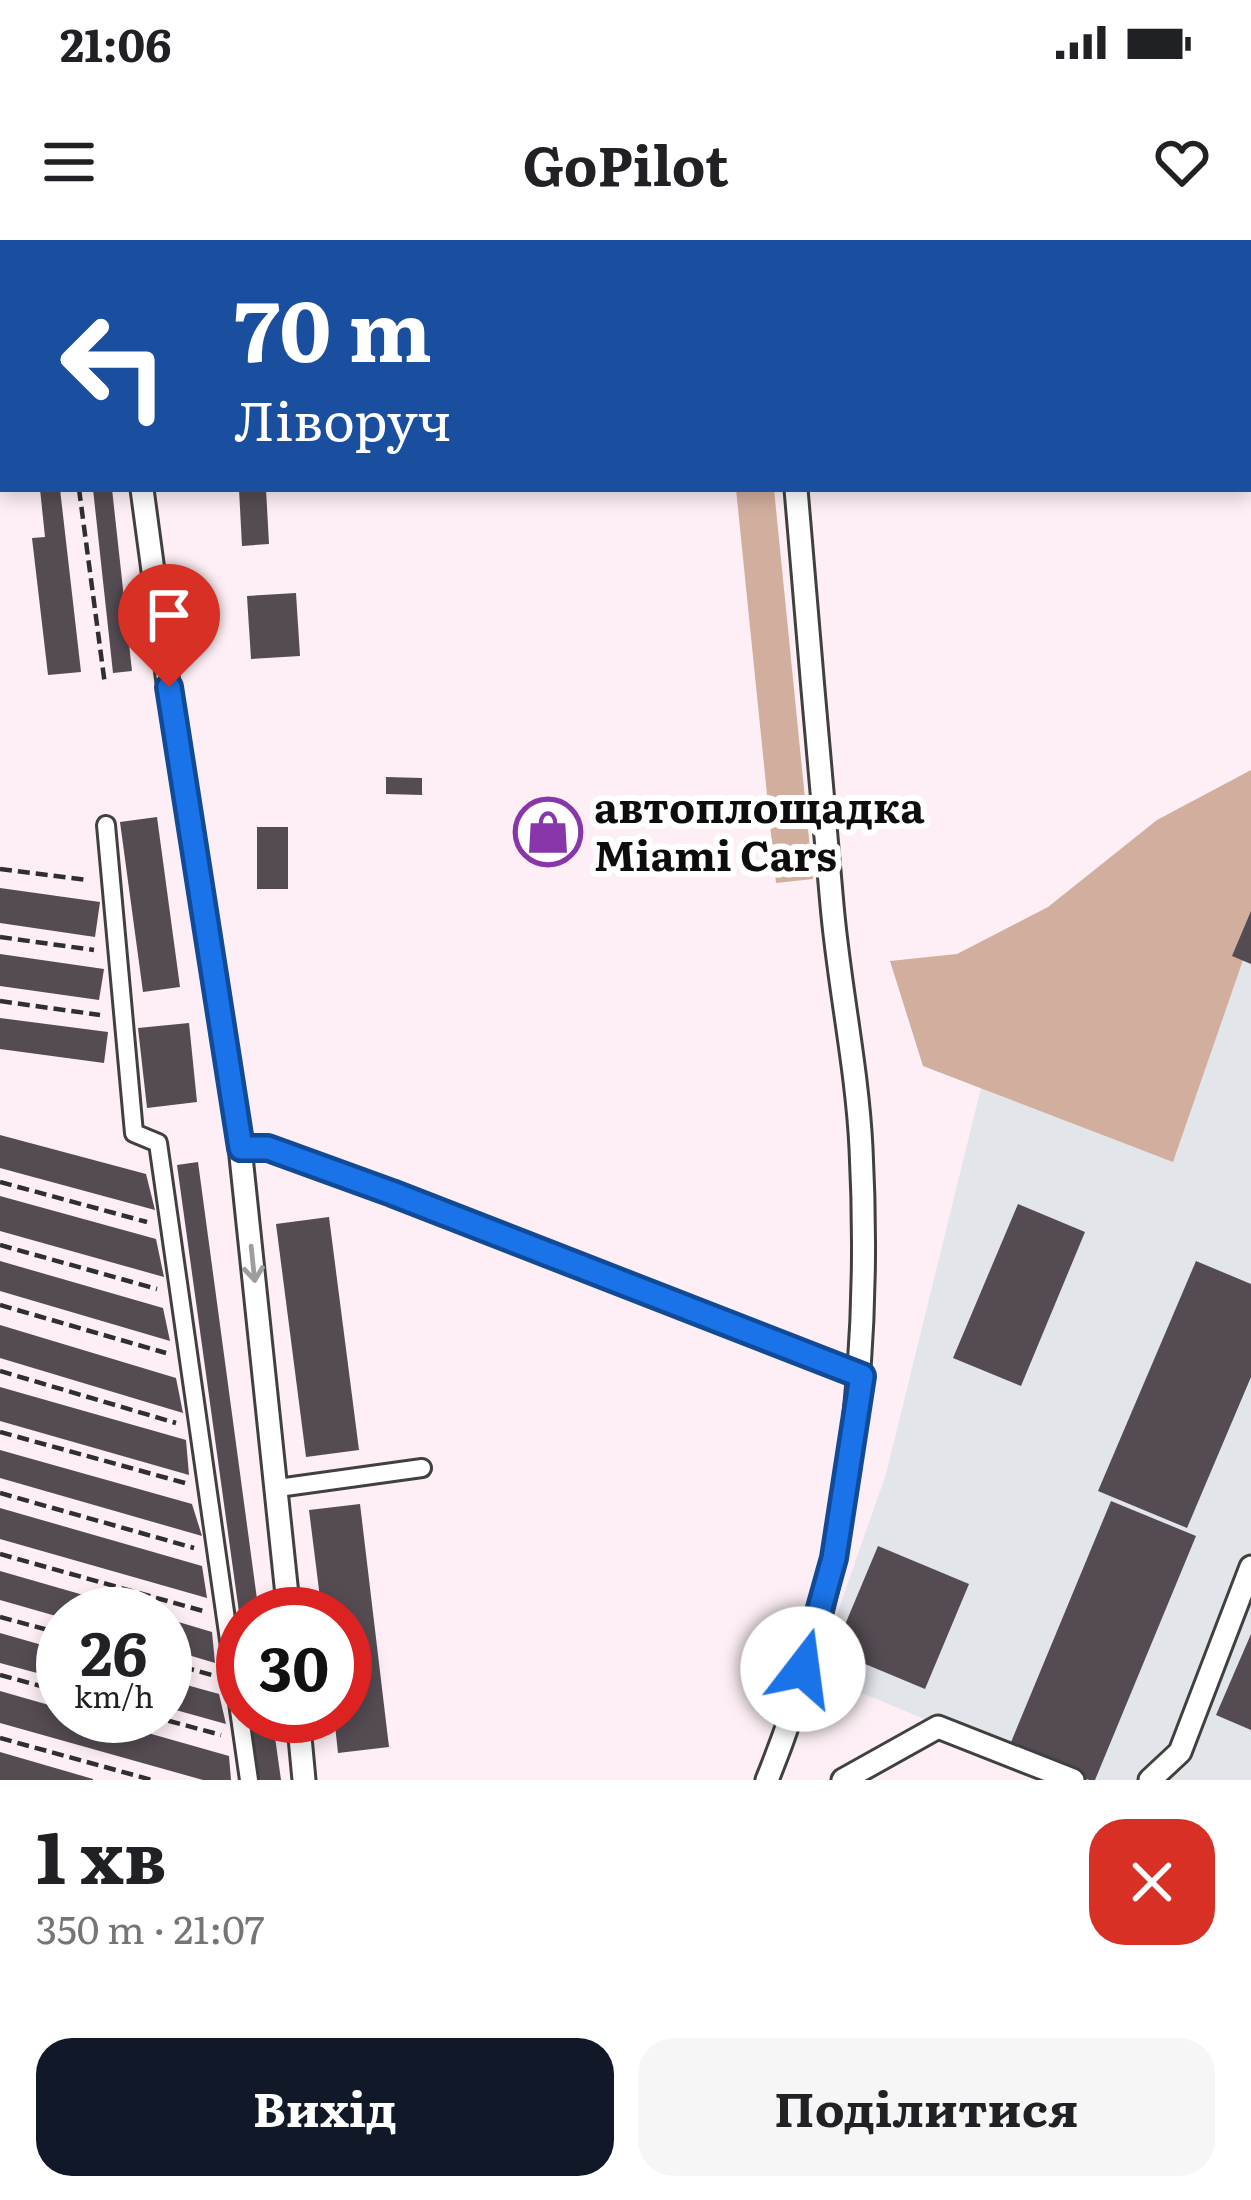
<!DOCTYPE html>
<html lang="uk">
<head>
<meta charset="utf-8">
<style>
  body { margin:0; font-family:Literata,serif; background:#f6f6f6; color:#202124; height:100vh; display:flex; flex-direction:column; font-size:45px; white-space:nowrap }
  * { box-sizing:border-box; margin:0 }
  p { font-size:39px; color:#757577 }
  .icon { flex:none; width:66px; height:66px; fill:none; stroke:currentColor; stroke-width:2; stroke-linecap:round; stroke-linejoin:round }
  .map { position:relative; height:1540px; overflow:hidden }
  .drawer { display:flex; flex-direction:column; background:#fff; flex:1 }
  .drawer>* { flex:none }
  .guide { position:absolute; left:0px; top:0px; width:1251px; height:252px; box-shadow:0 6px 18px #0003; background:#1a4fa0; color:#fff; overflow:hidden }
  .speed { position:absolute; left:36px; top:1347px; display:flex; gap:24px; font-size:60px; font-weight:700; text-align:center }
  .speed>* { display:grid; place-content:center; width:156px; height:156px; border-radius:50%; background:#fff; box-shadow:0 6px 18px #0003; line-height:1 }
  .speed small { font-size:30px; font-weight:400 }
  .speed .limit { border:18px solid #d22; background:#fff; color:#111 }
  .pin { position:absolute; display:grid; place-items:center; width:102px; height:102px; color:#fff; margin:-123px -51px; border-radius:50% 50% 50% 0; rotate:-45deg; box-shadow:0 0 12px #0007 }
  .pin .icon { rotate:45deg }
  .me { position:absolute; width:132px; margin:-66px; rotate:15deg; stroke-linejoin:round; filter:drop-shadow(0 0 9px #0008) }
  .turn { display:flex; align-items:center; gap:42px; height:252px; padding:0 36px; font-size:54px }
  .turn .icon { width:156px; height:156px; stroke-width:2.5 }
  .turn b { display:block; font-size:84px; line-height:102px }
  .round { display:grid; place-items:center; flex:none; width:126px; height:126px; border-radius:36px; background:#f6f6f6 }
  .overview { display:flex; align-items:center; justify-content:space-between; height:204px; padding:0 36px }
  h1 { font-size:72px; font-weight:700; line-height:90px }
  .action { display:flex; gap:24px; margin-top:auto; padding:24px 36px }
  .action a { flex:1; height:138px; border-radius:36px; background:#111827; color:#fff; font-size:48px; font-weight:700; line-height:138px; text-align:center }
  .action a+a { background:#f6f6f6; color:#202124 }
  .status { display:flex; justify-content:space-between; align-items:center; height:84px; padding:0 60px; background:#fff; direction:ltr }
  .status svg { height:33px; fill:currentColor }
  header { display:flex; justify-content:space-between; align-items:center; height:156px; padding:0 36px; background:#fff; font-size:54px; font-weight:700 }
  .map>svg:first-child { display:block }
  .industrial { fill:#e2e5ea }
  .forest { fill:#d2ae9e }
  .building { fill:#544b53 }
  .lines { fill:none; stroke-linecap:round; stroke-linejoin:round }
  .pedestrian-casing { stroke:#404040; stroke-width:22 }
  .minor-casing { stroke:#404040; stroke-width:27 }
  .path { stroke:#2f2f2f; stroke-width:4.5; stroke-dasharray:12 6; stroke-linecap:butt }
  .pedestrian { stroke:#fff; stroke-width:16 }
  .minor { stroke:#fff; stroke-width:21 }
  .oneway { stroke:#9e9e9e }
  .route-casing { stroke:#114b97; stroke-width:30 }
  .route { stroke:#1a73e8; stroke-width:21 }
  .labels { text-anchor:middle; stroke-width:12; stroke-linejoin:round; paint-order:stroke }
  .poi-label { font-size:42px; font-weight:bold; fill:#0d0d0d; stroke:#fff; text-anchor:start }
</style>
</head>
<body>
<div class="status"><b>21:06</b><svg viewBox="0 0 49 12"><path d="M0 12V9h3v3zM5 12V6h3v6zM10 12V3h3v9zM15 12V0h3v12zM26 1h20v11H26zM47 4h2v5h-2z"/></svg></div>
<header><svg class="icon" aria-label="menu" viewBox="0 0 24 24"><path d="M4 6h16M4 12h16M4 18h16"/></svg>GoPilot<svg class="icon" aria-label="heart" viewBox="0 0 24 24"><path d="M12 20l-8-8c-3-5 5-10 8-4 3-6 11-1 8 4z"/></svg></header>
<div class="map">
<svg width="1251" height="1540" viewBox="0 0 1251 1540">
  <rect width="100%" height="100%" fill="#fdeff5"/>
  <g class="industrial">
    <path d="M 949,0 L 1251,0 L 1251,128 L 1248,3 Z"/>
    <path d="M 1251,647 L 1251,1540 L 1071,1540 L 816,1434 L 886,1234 L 981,848 L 1137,908 Z"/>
  </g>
  <g class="forest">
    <path d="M 736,249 L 774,249 L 813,639 L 776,643 Z"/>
    <path d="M 1251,530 L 1251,697 L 1173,922 L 923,826 L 890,721 L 957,714 L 1048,667 L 1157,580 Z"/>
  </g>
  <g class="building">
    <path d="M 40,249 L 60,249 L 81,432 L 48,435 L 32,298 L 45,297 Z"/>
    <path d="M 93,249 L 112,249 L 132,431 L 113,433 Z"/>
    <path d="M 239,249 L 266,249 L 269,304 L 242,306 Z"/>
    <path d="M 296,353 L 300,416 L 251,419 L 247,356 Z"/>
    <path d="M 386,537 L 422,538 L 422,555 L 386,554 Z"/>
    <path d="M 157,577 L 180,747 L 143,752 L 120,582 Z"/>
    <rect x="257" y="587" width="31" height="62"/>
    <path d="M 0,648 L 100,662 L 95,697 L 0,683 Z"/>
    <path d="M 1251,671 L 1251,724 L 1232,716 Z"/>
    <path d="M 0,714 L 104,729 L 99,760 L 0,746 Z"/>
    <path d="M 0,778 L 108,792 L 104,823 L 0,809 Z"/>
    <path d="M 189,783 L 197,862 L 147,868 L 138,788 Z"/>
    <path d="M 0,895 L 146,934 L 155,970 L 0,928 Z"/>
    <path d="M 198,922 L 259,1374 L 243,1374 L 243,1401 L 177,925 Z"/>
    <path d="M 0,956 L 156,999 L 164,1037 L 0,991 Z"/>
    <path d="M 1018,964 L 1085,992 L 1021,1146 L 953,1118 Z"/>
    <path d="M 329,977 L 359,1210 L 306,1217 L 276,984 Z"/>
    <path d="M 0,1021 L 163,1068 L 170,1101 L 0,1051 Z"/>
    <path d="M 1196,1021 L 1251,1044 L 1251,1137 L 1187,1288 L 1098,1251 Z"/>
    <path d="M 0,1085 L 176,1138 L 183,1173 L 0,1118 Z"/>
    <path d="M 0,1147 L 186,1200 L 189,1235 L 0,1181 Z"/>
    <path d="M 0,1210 L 192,1264 L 202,1296 L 0,1238 Z"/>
    <path d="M 1111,1261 L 1196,1296 L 1095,1540 L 1089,1540 L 1009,1507 Z"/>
    <path d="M 360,1264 L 389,1507 L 338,1513 L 334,1476 L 345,1476 L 345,1374 L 322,1374 L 309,1270 Z"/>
    <path d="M 0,1268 L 202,1326 L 207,1358 L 0,1299 Z"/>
    <path d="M 878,1306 L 969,1344 L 925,1449 L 834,1411 Z"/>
    <path d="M 0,1331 L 146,1373 L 146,1374 L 63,1374 L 63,1378 L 0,1360 Z"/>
    <path d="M 165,1378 L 212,1392 L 215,1423 L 165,1408 Z"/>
    <path d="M 0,1393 L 63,1411 L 63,1440 L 0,1423 Z"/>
    <path d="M 1251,1394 L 1251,1490 L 1216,1475 Z"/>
    <path d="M 165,1439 L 219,1454 L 226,1484 L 165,1467 Z"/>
    <path d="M 0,1451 L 63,1469 L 63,1476 L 88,1476 L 229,1516 L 231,1540 L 203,1540 L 0,1483 Z"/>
    <path d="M 250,1476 L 272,1476 L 281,1540 L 259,1540 Z"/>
    <path d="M 0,1512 L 93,1539 L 93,1540 L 0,1540 Z"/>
  </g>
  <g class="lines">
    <defs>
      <g id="pedestrian">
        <path d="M 106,585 L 134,893 L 158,903 L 249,1540"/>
        <path d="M 278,1248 L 422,1228"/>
      </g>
      <g id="minor">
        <path d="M 110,0 L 110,3"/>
        <path d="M 719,3 L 720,0"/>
        <path d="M 142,249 L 172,472 L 240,907 L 289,1374"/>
        <path d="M 240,907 L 268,908 L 392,953 L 862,1136"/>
        <path d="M 298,1476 L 304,1540"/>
        <path d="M 767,1540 C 848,1341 872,1121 861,908 C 857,827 839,746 832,665 C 819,526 808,388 796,249"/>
        <path d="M 843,1540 L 938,1487 L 1073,1540"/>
        <path d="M 1150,1540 L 1180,1512 L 1251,1327"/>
      </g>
    </defs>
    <use href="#pedestrian" class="pedestrian-casing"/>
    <use href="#minor" class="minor-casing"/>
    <g class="path">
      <path d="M 47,0 L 47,3"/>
      <path d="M 79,249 L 105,445"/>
      <path d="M 0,629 L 88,640"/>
      <path d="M 0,697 L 94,710"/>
      <path d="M 0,761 L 100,775"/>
      <path d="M 0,942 L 147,982"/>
      <path d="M 0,1005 L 157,1049"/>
      <path d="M 0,1065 L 166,1113"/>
      <path d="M 0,1131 L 176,1183"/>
      <path d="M 0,1192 L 185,1243"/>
      <path d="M 0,1253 L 194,1308"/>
      <path d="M 0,1314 L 203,1371"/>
      <path d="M 0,1377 L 63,1394"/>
      <path d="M 165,1422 L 212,1435"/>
      <path d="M 0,1435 L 63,1452"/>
      <path d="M 151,1476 L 221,1495"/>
      <path d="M 0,1498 L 152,1540"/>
    </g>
    <use href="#pedestrian" class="pedestrian"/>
    <use href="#minor" class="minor"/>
  </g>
  <defs><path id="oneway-shaft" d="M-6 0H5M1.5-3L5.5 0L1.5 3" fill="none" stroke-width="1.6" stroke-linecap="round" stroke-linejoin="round" transform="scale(3)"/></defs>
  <use class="oneway" href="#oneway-shaft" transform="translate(253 1024) rotate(84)"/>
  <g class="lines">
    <defs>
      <path id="route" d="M 169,447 L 241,908 L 268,908 L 392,953 L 862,1136 L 834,1318 L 803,1429"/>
    </defs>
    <use href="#route" class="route-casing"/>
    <use href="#route" class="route"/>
  </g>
  <defs>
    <symbol id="shop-ring" viewBox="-11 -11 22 22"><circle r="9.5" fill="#fff" stroke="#8837ab" stroke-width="1.5"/><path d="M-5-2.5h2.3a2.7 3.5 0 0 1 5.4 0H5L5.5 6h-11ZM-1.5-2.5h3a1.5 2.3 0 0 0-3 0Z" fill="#8837ab"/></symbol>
  </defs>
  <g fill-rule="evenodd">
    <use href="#shop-ring" x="510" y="554" width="76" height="76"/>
  </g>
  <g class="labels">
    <g class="poi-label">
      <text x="594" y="583">автоплощадка<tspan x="594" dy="48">Miami Cars</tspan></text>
    </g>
  </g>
</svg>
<div class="speed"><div>26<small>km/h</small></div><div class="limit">30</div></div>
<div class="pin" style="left:169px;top:447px;background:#d93025"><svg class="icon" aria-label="arrive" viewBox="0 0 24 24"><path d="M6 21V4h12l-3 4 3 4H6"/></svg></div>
<svg class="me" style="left:803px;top:1429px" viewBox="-20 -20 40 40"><circle r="19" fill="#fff"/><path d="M0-13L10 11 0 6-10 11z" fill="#1a73e8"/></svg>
<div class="guide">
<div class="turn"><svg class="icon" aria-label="left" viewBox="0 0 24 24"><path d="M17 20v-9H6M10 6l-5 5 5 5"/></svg><div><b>70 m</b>Ліворуч</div></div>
</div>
</div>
<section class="drawer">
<div class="overview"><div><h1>1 хв</h1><p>350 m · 21:07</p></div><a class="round" style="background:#d93025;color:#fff"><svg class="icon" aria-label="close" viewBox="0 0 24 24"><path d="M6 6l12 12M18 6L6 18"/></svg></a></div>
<div class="action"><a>Вихід</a><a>Поділитися</a></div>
</section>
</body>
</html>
